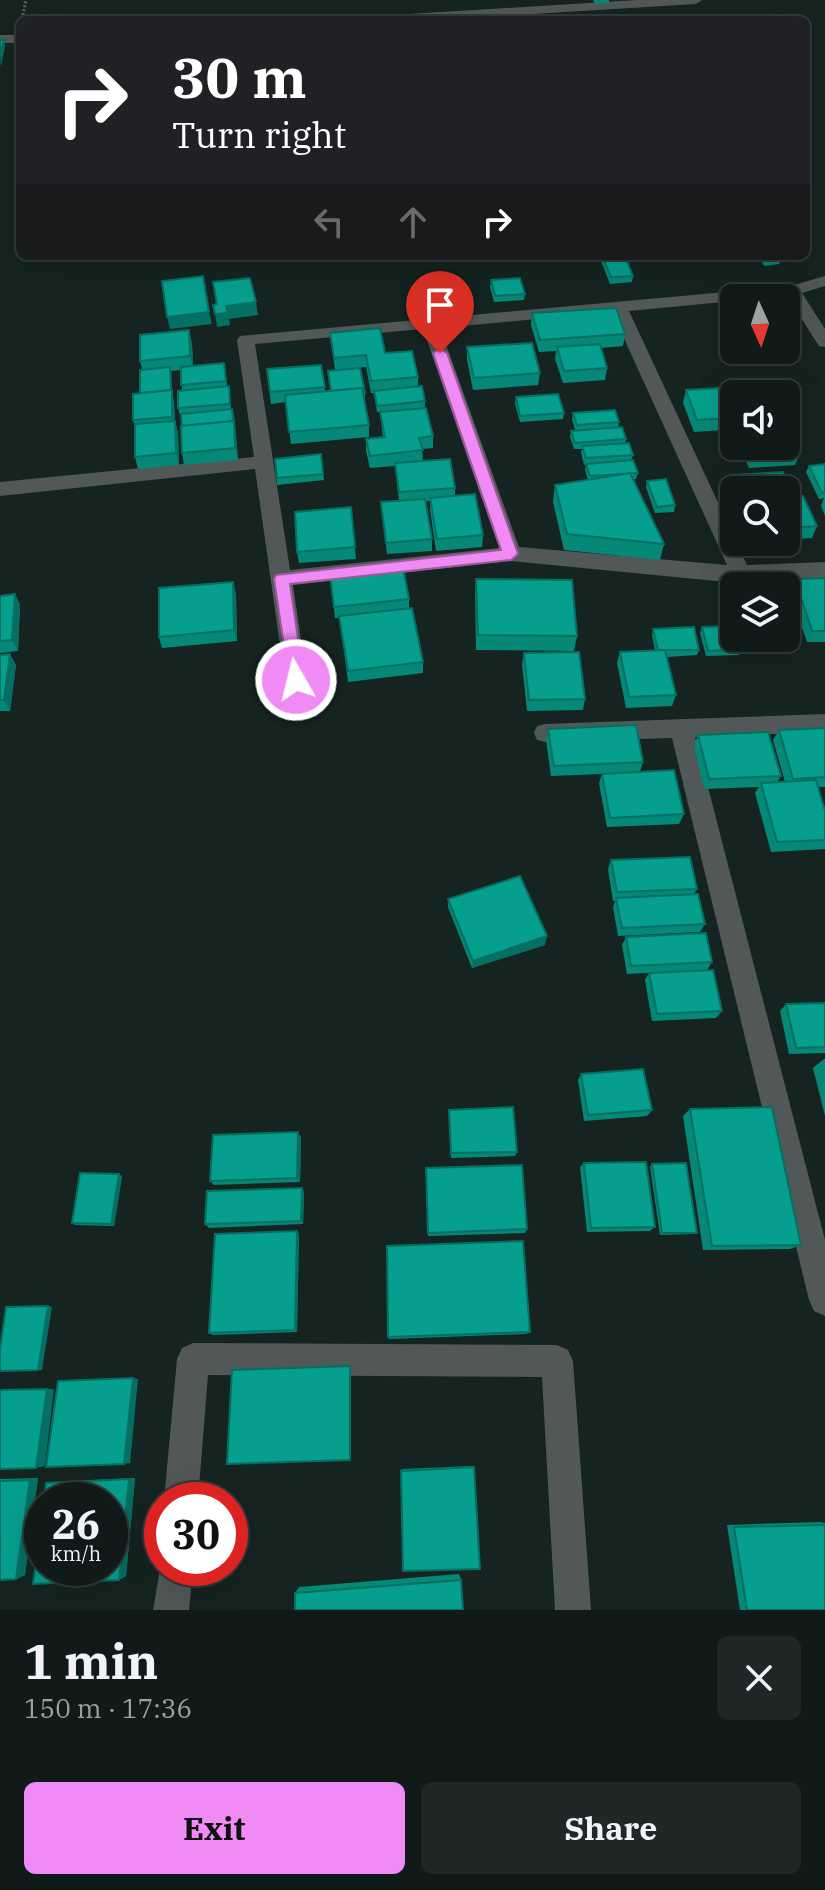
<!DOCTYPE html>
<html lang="en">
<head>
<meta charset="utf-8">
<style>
  body { margin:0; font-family:"IBM Plex Serif",serif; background:#1e2826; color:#f1f3f6; height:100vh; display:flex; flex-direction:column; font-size:30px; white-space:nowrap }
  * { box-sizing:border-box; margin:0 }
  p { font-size:26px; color:#9ca1a2 }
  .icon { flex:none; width:44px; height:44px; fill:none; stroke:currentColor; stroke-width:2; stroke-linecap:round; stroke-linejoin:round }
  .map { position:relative; height:1610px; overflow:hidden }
  .sheet { display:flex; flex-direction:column; background:#101b19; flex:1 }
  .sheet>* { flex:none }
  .banner { position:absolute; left:16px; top:16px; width:794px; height:244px; border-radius:12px; box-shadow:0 8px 32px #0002,0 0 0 2px #303938; background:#202124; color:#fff; overflow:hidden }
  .needle { width:52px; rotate:177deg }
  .fabs { position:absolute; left:720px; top:284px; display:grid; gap:16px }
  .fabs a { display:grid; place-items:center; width:80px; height:80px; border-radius:12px; background:#101b19; box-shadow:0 8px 32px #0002,0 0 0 2px #303938; font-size:40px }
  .speed { position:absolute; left:24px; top:1482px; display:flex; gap:16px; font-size:40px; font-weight:700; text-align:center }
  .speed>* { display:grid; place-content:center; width:104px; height:104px; border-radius:50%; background:#101b19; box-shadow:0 8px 32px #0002,0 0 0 2px #303938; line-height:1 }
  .speed small { font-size:20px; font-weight:400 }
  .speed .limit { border:12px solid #d22; background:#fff; color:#111 }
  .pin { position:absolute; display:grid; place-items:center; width:68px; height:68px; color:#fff; margin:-82px -34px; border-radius:50% 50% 50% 0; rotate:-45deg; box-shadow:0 0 8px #0007 }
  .pin .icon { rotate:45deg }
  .me { position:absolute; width:88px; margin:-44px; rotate:352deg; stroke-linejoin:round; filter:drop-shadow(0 0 6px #0008) }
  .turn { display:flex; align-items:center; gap:28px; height:168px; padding:0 24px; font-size:36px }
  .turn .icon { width:104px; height:104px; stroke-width:2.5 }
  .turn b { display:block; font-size:56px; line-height:68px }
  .lanes { display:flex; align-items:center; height:76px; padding:0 24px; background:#0003; justify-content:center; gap:40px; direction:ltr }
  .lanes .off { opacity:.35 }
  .round { display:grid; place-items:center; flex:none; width:84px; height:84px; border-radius:12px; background:#1e2826 }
  .headline { display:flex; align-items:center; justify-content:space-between; height:136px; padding:0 24px }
  h1 { font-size:48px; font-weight:700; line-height:60px }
  .cta { display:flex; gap:16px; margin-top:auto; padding:16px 24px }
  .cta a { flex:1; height:92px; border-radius:12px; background:#f08bf5; color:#111; font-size:32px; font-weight:700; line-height:92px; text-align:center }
  .cta a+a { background:#1e2826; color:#f1f3f6 }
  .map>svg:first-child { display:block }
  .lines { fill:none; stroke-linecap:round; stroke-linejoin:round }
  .path { stroke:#556360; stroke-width:3; stroke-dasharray:2 2; stroke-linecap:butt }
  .street { fill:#515857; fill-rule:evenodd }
  .wall { fill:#058878 }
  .shaded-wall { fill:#046f62 }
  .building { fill:#069e8c; stroke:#046f62; stroke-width:2 }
  .route { fill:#f08bf5; stroke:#9c5a9f; stroke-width:2 }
</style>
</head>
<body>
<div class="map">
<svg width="825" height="1610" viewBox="0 0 825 1610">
  <rect width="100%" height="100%" fill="#152421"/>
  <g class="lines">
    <path class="path" d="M 22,19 L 26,0"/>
    <g class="street">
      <path d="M 636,0 L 702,0 L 696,4 L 436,20 L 370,20 L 376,16 Z"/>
      <rect x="0" y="35" width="20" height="8"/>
      <path d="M 825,276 L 825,286 L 802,293 L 825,329 L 825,347 L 819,346 L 787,296 L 734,298 L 734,301 L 629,311 L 747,565 L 825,562 L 825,578 L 716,581 L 511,561 L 293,585 L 307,680 L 304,686 L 288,686 L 285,680 L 255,469 L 0,496 L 0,482 L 254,457 L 237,340 L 240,336 L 791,286 ZM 612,312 L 727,565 L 519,547 L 440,328 ZM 423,329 L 499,548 L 290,570 L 255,344 Z"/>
      <path d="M 825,714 L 825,732 L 695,737 L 825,1240 L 825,1316 L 814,1311 L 809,1300 L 672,738 L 545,742 L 537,740 L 534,733 L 537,726 L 545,724 Z"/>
      <path d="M 193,1343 L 557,1345 L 568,1350 L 573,1361 L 591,1610 L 555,1610 L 542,1377 L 208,1375 L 198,1500 L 164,1500 L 177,1359 L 182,1348 Z"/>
      <path d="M 162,1557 L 162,1568 L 193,1568 L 189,1610 L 153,1610 Z"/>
    </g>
  </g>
  <g class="wall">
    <path d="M 593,0 L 609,0 L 609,3 L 595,4 Z"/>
    <path d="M 602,256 L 633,276 L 632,282 L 610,284 L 601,261 Z"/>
    <path d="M 759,256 L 780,256 L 781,258 L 779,264 L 764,266 Z"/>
    <path d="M 491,280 L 525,294 L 524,300 L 494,302 L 490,287 Z"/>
    <path d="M 532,313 L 625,334 L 623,346 L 601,348 L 607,368 L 605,380 L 563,383 L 555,359 L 556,351 L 539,352 L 531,325 Z"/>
    <path d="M 330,333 L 385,353 L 418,377 L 418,387 L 425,401 L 425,408 L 377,412 L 374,393 L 371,393 L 366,367 L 335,370 Z"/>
    <path d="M 192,343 L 193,366 L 225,369 L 227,386 L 229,386 L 231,409 L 232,409 L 234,415 L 238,460 L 184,465 L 182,453 L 181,415 L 180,415 L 178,408 L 182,390 L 181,370 L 171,371 L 172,392 L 174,402 L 175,421 L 178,433 L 179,465 L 138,469 L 135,457 L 135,428 L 133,420 L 140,393 L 142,369 L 140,361 Z"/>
    <path d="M 467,347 L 540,373 L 538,385 L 473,390 L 467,360 Z"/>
    <path d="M 321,365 L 325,391 L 365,392 L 365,398 L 364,398 L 369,425 L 369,437 L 291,444 L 286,402 L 271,404 L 267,369 Z"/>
    <path d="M 686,390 L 734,394 L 734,436 L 726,436 L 723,430 L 694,432 L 683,403 Z"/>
    <path d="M 516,397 L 564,413 L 563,419 L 520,422 L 515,404 Z"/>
    <path d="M 380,412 L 433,436 L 433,448 L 422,449 L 423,461 L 455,488 L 455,496 L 483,535 L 482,547 L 436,551 L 430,510 L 430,501 L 428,501 L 426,502 L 432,539 L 432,551 L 387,554 L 381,502 L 399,501 L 395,466 L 370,468 L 366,451 L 366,439 L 383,438 Z"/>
    <path d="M 573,413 L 619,422 L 618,427 L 626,439 L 625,443 L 633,455 L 631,460 L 638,473 L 636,479 L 633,479 L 664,544 L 660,560 L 564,550 L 553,502 L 555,485 L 588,480 L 585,470 L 586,464 L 584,465 L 581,452 L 582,449 L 574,449 L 570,437 L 571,431 L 575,430 L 572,419 Z"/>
    <path d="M 740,446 L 786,446 L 800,453 L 795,465 L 749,468 Z"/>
    <path d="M 321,454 L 324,480 L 277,485 L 275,459 Z"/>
    <path d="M 825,464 L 825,516 L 821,506 L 824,498 L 819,499 L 806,472 L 809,466 Z"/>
    <path d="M 783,472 L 793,497 L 803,496 L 817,526 L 812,538 L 786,540 L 786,490 L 734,490 L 734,497 L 730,487 L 734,475 Z"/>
    <path d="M 647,481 L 675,505 L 674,512 L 655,513 L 646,487 Z"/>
    <path d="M 351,507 L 356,559 L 299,563 L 297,552 Z"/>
    <path d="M 330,575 L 409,599 L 409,609 L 423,662 L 423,673 L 348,682 L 340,618 L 335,618 Z"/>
    <path d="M 825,578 L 825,642 L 807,642 L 789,590 L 795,579 Z"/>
    <path d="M 476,579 L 577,636 L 574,651 L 476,650 L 475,595 Z"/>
    <path d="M 236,593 L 237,641 L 162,648 L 159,637 Z"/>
    <path d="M 15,594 L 20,605 L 18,651 L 0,653 L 0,596 Z"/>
    <path d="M 702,627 L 742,649 L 739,655 L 706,656 L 700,633 Z"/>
    <path d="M 653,629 L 699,650 L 697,655 L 667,657 L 676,695 L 672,706 L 626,708 L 617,663 L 620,652 L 655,650 L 652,635 Z"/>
    <path d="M 524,653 L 585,699 L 583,710 L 527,711 L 522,664 Z"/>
    <path d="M 0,655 L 16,665 L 10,711 L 0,711 Z"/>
    <path d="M 825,728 L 825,787 L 818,787 L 825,811 L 825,849 L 771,852 L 755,793 L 759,787 L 704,789 L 694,745 L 698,735 L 781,776 L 777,782 L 785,782 L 773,740 L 779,730 Z"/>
    <path d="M 548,729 L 643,762 L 640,772 L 684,814 L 679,824 L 607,827 L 599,783 L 602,774 L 551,776 L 546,740 Z"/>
    <path d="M 611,860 L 697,889 L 694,894 L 705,924 L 700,932 L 618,936 L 613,907 L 615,901 L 613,901 L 608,869 Z"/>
    <path d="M 448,899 L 545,945 L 472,968 L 448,907 Z"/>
    <path d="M 626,937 L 712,962 L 707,970 L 627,974 L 622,945 Z"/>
    <path d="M 649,973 L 722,1011 L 716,1018 L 652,1021 L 645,980 Z"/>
    <path d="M 825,1003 L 825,1053 L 789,1054 L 780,1011 L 786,1004 Z"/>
    <path d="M 824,1059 L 825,1059 L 825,1116 L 813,1068 Z"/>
    <path d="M 581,1074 L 652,1110 L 647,1116 L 584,1121 L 578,1080 Z"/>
    <path d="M 690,1109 L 801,1245 L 790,1249 L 703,1250 L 683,1116 Z"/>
    <path d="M 449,1110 L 517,1152 L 515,1156 L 451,1158 Z"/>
    <path d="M 301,1137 L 300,1182 L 214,1185 L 210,1181 Z"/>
    <path d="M 584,1163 L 655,1227 L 650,1231 L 587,1232 L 580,1167 Z"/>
    <path d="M 652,1164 L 697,1233 L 694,1234 L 660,1235 L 650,1167 Z"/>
    <path d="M 426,1168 L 527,1229 L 525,1233 L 428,1236 Z"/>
    <path d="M 122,1176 L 114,1226 L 75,1225 L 72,1223 Z"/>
    <path d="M 304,1192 L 303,1224 L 209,1228 L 205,1224 Z"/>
    <path d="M 297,1231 L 299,1234 L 297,1332 L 213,1335 L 209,1333 Z"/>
    <path d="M 530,1332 L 526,1334 L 389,1339 L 388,1337 Z"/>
    <path d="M 473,1466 L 474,1467 L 403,1571 L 402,1469 Z"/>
    <path d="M 38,1478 L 25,1575 L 16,1579 L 0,1580 L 0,1479 Z"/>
    <path d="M 135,1478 L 126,1576 L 119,1580 L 46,1483 L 54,1482 Z"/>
    <path d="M 820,1522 L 825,1523 L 825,1610 L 740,1610 L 727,1525 Z"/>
    <path d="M 459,1574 L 461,1580 L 295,1593 L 299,1587 Z"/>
  </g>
  <g class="shaded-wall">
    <path d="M 4,40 L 5,46 L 1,67 L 0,55 Z"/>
    <path d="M 256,302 L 258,315 L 229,319 L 230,325 L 217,327 L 215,314 L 226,306 Z"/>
    <path d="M 209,312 L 212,324 L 170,329 L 167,317 Z"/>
    <path d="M 189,330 L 192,343 L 193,369 L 190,356 Z"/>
    <path d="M 170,367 L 172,392 L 174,402 L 175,429 L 172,417 Z"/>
    <path d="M 175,421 L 178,433 L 179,465 L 176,453 Z"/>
    <path d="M 234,425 L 236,433 L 238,460 L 235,448 Z"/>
    <path d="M 233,582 L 236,593 L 237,641 L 234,630 Z"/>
    <path d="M 15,594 L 20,605 L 18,651 L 12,640 Z"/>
    <path d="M 10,654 L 16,665 L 10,711 L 4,700 Z"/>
    <path d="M 547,936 L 545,945 L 472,968 L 473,961 Z"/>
    <path d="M 298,1132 L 301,1137 L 300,1182 L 297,1178 Z"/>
    <path d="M 119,1174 L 122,1176 L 114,1226 L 111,1224 Z"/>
    <path d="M 302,1188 L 304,1192 L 303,1224 L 301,1221 Z"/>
    <path d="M 297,1231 L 299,1234 L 297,1332 L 295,1330 Z"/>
    <path d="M 48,1306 L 52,1307 L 42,1370 L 38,1370 Z"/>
    <path d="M 350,1366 L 351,1367 L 351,1459 L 350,1460 Z"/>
    <path d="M 133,1378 L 138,1379 L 130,1463 L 124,1464 Z"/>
    <path d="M 47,1389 L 54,1389 L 45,1466 L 36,1468 Z"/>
    <path d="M 38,1478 L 25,1575 L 16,1579 L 30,1480 Z"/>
    <path d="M 135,1478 L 126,1576 L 119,1580 L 129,1479 Z"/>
  </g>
  <g class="building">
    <path d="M 0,40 L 4,40 L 0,55 Z"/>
    <path d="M 602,256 L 625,256 L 633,276 L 611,277 Z"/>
    <path d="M 764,256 L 780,256 L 781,258 L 766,259 Z"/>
    <path d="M 203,276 L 209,312 L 167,317 L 162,281 Z"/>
    <path d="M 250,278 L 256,302 L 226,306 L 228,313 L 215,314 L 213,305 L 217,304 L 213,282 Z"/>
    <path d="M 520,278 L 525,294 L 495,296 L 491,280 Z"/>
    <path d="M 616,308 L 625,334 L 540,340 L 532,313 Z"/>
    <path d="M 380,328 L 385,353 L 412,351 L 418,377 L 371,381 L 366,355 L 334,358 L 330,333 Z"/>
    <path d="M 189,330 L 190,356 L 140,361 L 140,335 Z"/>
    <path d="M 532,343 L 540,373 L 474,378 L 467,347 Z"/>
    <path d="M 600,344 L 607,368 L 564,371 L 557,347 Z"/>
    <path d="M 224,363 L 226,381 L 181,385 L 181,367 Z"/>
    <path d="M 321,365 L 325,387 L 270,392 L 267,369 Z"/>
    <path d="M 170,367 L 171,390 L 140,393 L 140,370 Z"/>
    <path d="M 360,368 L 365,392 L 363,392 L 362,388 L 331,391 L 328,371 Z"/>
    <path d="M 229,386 L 230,404 L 178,408 L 178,391 Z"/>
    <path d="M 422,386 L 425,401 L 377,406 L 374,391 Z"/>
    <path d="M 755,386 L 759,394 L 734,394 L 734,424 L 730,424 L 727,418 L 697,420 L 686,390 Z"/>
    <path d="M 362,388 L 369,425 L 289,432 L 285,395 Z"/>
    <path d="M 172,390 L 172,417 L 133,420 L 133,394 Z"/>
    <path d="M 558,394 L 564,413 L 520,416 L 516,397 Z"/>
    <path d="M 426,408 L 433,436 L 419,438 L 423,450 L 370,456 L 366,439 L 385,437 L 380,412 Z"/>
    <path d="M 232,409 L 233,421 L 182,426 L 181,414 Z"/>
    <path d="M 615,410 L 619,422 L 577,425 L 573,413 Z"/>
    <path d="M 175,421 L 176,453 L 135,457 L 135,424 Z"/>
    <path d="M 234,421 L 235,448 L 182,453 L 181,426 Z"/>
    <path d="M 786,422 L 800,453 L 753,456 L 749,446 L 786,446 Z"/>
    <path d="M 622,427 L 626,439 L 575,443 L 571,431 Z"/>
    <path d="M 629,443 L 633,455 L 586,458 L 582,446 Z"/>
    <path d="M 321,454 L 323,474 L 277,478 L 275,459 Z"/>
    <path d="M 450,459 L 455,488 L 399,492 L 395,463 Z"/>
    <path d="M 633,460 L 638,473 L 590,476 L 586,464 Z"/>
    <path d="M 825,464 L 825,492 L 822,493 L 809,466 Z"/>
    <path d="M 783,472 L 793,497 L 803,496 L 817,526 L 786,528 L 786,490 L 740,490 L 734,475 Z"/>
    <path d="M 630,473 L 664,544 L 567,534 L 555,485 Z"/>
    <path d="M 666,479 L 675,505 L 657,507 L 647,481 Z"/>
    <path d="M 475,494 L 483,535 L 437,539 L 430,498 Z"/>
    <path d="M 425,499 L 432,539 L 386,543 L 381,502 Z"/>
    <path d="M 351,507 L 355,547 L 297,552 L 295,512 Z"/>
    <path d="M 403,567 L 409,599 L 334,607 L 330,575 Z"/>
    <path d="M 825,578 L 825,631 L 812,631 L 795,579 Z"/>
    <path d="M 476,579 L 572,580 L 577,636 L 478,635 Z"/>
    <path d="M 233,582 L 234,630 L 159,637 L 159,588 Z"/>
    <path d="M 15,594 L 12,640 L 0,641 L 0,596 Z"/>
    <path d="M 412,608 L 423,662 L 348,671 L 339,616 Z"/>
    <path d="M 734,626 L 734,638 L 739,638 L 742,649 L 708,651 L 702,627 Z"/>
    <path d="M 694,627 L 699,650 L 658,650 L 653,629 Z"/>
    <path d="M 665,650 L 676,695 L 629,697 L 620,652 Z"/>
    <path d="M 579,652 L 585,699 L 529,700 L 524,653 Z"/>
    <path d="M 10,654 L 4,700 L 0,700 L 0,655 Z"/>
    <path d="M 636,725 L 643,762 L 554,766 L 548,729 Z"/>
    <path d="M 825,728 L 825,777 L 793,779 L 779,730 Z"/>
    <path d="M 768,732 L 781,776 L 709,779 L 698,735 Z"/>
    <path d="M 674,770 L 684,814 L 610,818 L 602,774 Z"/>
    <path d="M 816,780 L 825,811 L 825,840 L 777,842 L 761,783 Z"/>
    <path d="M 690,857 L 697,889 L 617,892 L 611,860 Z"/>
    <path d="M 520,876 L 547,936 L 473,961 L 448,899 Z"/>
    <path d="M 698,894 L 705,924 L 622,928 L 616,898 Z"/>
    <path d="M 706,933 L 712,962 L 631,966 L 626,937 Z"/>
    <path d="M 713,970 L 722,1011 L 657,1014 L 649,973 Z"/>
    <path d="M 825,1003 L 825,1047 L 796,1048 L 786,1004 Z"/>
    <path d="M 643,1069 L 652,1110 L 588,1115 L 581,1074 Z"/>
    <path d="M 513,1107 L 517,1152 L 451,1153 L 449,1110 Z"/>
    <path d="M 772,1107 L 801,1245 L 712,1246 L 690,1109 Z"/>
    <path d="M 298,1132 L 297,1178 L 210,1181 L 213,1135 Z"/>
    <path d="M 646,1162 L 655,1227 L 591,1228 L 584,1163 Z"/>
    <path d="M 686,1163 L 697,1233 L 662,1233 L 652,1164 Z"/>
    <path d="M 522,1165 L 527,1229 L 428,1233 L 426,1168 Z"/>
    <path d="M 80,1173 L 119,1174 L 111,1224 L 72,1223 Z"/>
    <path d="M 302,1188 L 301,1221 L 205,1224 L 207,1191 Z"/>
    <path d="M 297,1231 L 295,1330 L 209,1333 L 215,1234 Z"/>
    <path d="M 523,1241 L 530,1332 L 388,1337 L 387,1246 Z"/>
    <path d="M 48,1306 L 38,1370 L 0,1371 L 0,1350 L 6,1307 Z"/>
    <path d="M 350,1366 L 350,1460 L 227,1464 L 232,1370 Z"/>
    <path d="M 133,1378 L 124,1464 L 46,1467 L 58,1381 Z"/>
    <path d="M 47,1389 L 36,1468 L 0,1469 L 0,1390 Z"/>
    <path d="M 474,1467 L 480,1569 L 403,1571 L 401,1471 Z"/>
    <path d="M 129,1479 L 119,1580 L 33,1584 L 42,1515 L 42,1568 L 110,1568 L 110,1500 L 44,1500 L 46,1483 Z"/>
    <path d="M 30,1480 L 16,1579 L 0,1580 L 0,1481 Z"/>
    <path d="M 825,1525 L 825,1610 L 747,1610 L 734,1527 Z"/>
    <path d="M 461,1580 L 463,1610 L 295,1610 L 295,1593 Z"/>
  </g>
  <path class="route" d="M 440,349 L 447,353 L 518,554 L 511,560 L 290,584 L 304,680 L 296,686 L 290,685 L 274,579 L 276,575 L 501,550 L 433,353 Z"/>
</svg>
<div class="fabs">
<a><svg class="needle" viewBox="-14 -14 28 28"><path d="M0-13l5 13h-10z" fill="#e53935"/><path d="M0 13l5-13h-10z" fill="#9ca1a2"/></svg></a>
<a><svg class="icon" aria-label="sound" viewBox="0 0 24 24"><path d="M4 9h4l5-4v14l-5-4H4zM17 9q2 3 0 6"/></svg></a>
<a><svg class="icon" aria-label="search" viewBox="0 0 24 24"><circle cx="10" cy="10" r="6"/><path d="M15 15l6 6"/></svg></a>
<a><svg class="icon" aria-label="layers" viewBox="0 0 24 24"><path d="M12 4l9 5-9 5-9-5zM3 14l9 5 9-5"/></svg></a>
</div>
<div class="speed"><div>26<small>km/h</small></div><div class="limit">30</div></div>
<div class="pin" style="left:440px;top:353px;background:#d93025"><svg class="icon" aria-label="arrive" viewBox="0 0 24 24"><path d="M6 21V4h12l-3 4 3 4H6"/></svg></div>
<svg class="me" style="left:296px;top:680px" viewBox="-20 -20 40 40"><circle r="17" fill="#f08bf5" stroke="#fff" stroke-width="3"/><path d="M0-11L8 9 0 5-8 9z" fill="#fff"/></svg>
<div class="banner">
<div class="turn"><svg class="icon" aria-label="right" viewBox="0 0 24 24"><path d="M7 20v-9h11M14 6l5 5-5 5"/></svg><div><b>30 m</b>Turn right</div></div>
<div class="lanes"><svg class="icon off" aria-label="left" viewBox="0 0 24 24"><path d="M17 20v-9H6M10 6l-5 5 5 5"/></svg><svg class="icon off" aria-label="ahead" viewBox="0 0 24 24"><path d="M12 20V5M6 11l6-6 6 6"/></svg><svg class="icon" aria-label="right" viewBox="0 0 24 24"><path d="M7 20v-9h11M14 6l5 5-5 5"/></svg></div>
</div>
</div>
<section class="sheet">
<div class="headline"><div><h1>1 min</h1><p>150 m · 17:36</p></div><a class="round"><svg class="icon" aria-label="close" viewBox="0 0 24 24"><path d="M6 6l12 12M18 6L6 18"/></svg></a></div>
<div class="cta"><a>Exit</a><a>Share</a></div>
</section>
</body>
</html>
